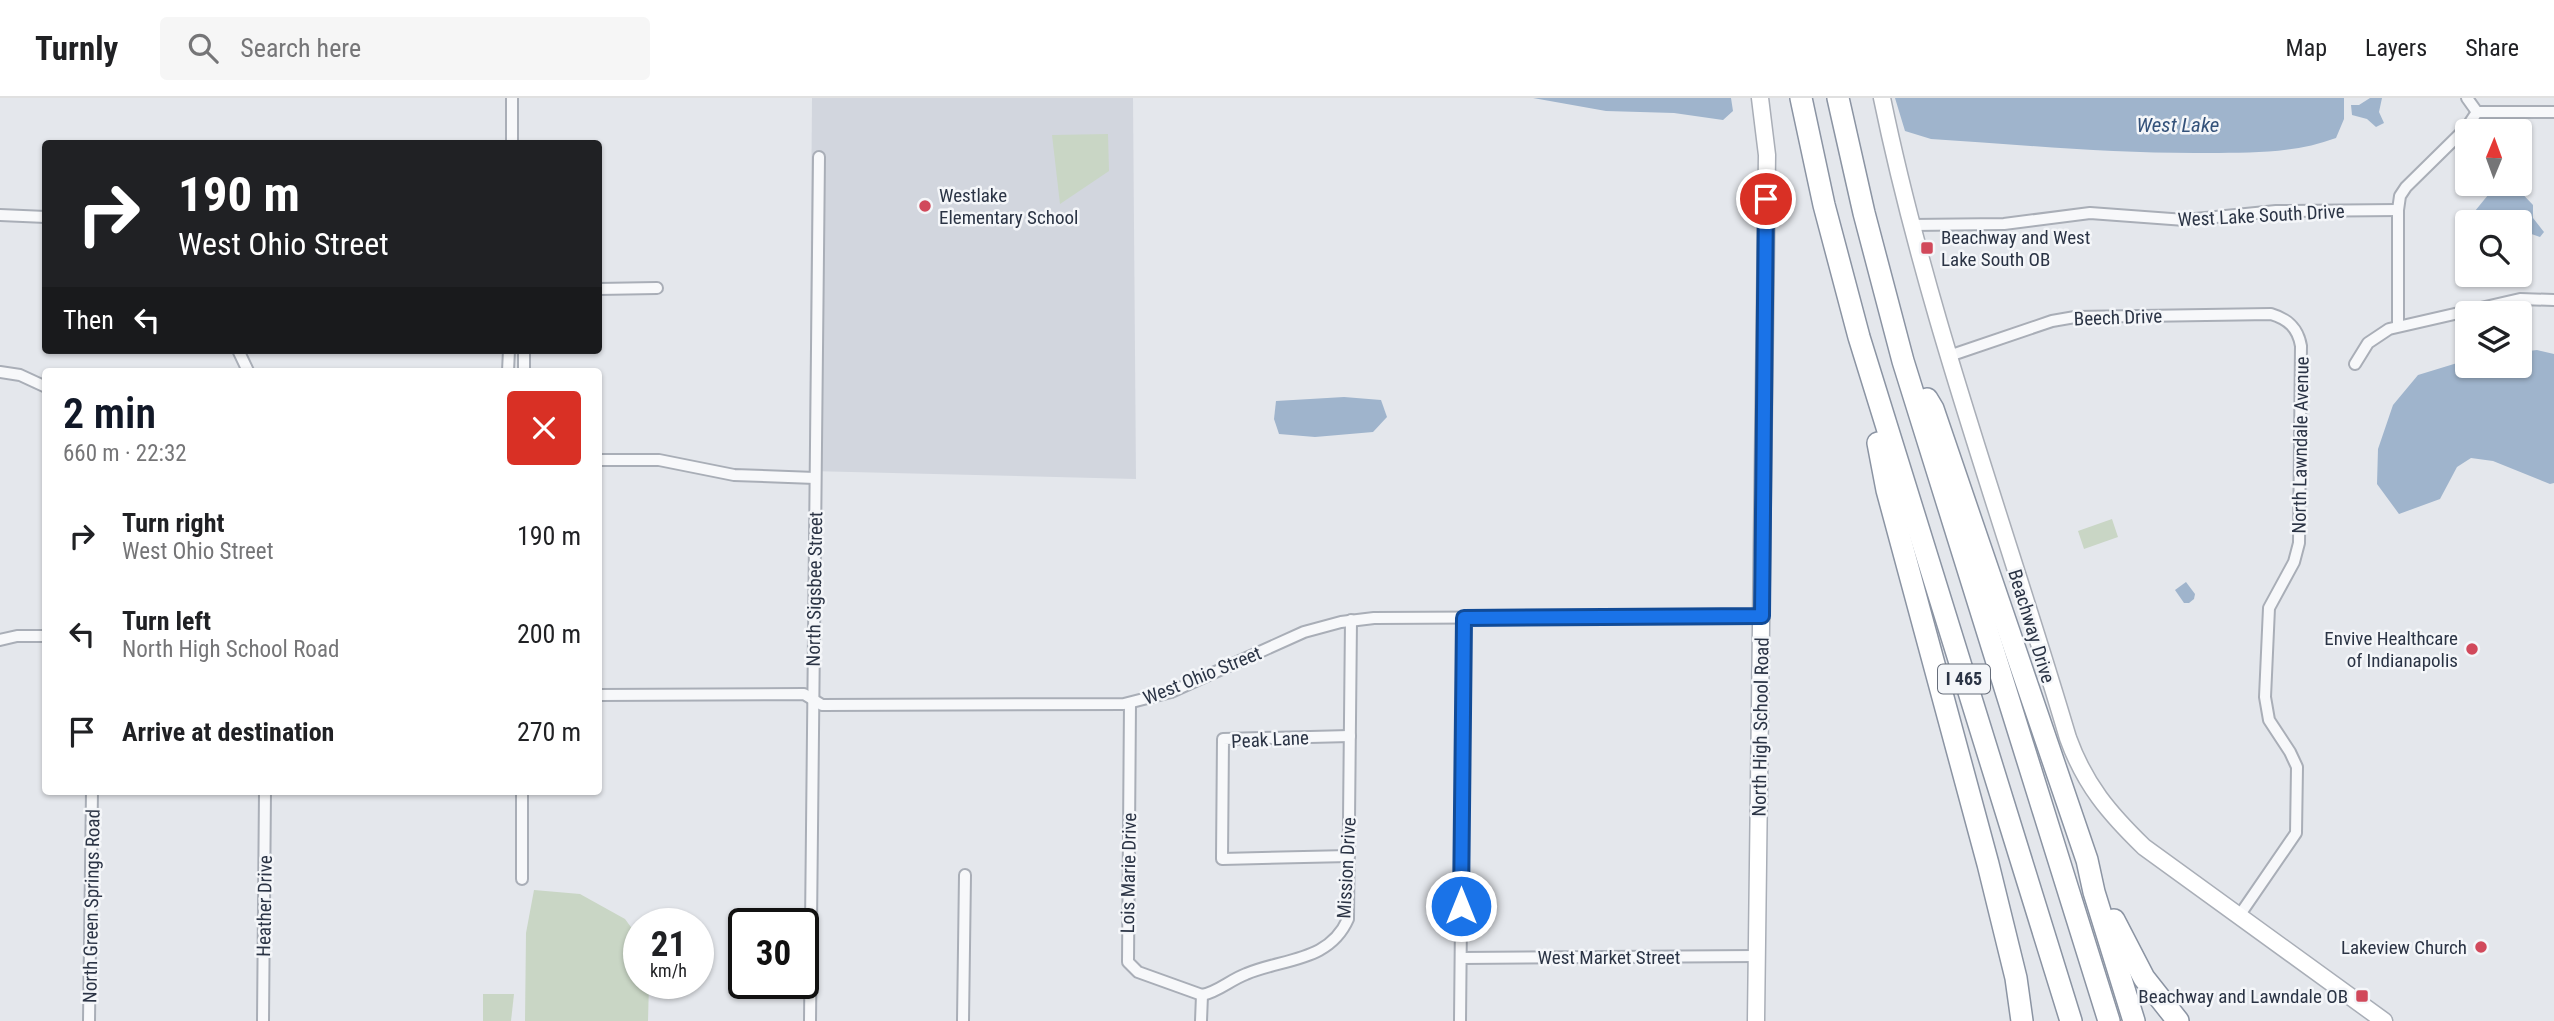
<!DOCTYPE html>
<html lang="en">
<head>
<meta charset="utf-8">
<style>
  body { margin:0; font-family:"Roboto Condensed",sans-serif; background:#f6f6f6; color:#202124; height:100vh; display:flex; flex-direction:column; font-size:26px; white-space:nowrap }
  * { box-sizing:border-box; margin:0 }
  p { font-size:23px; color:#757577 }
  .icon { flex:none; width:38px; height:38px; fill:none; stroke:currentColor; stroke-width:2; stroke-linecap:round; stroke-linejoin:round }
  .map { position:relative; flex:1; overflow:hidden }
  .side { position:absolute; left:42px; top:270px; width:560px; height:427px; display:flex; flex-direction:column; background:#fff; border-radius:7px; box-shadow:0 2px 5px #0004 }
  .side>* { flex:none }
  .banner { position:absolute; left:42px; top:42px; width:560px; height:214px; border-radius:7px; box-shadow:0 2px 5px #0004; background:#202124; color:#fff; overflow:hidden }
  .needle { width:46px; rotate:1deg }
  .controls { position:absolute; left:2455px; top:21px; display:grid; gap:14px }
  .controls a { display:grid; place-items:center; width:77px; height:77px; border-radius:7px; background:#fff; box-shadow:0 2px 5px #0004; font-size:35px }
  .speed { position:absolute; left:623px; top:810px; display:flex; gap:14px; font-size:35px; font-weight:700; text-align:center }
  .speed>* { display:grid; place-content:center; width:91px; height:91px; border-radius:50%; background:#fff; box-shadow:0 2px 5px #0004; line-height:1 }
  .speed small { font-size:18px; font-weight:400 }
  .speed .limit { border:4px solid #111; border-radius:10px; background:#fff; color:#111 }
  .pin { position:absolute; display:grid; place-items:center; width:60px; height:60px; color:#fff; margin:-30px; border:4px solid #fff; border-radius:50%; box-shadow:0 2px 7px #0007 }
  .me { position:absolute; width:77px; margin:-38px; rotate:0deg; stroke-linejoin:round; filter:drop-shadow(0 0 5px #0008) }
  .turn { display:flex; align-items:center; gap:24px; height:147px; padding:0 21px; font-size:32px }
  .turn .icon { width:91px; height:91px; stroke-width:2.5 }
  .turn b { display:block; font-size:49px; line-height:60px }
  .then { display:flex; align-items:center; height:66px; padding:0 21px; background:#0003; gap:14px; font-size:26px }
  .round { display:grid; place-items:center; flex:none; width:74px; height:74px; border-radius:7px; background:#f6f6f6 }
  .summary { display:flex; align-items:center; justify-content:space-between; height:119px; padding:0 21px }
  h1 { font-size:42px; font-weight:600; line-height:52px; color:#111827 }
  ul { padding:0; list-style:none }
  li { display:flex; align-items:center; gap:21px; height:98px; padding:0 21px }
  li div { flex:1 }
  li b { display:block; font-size:26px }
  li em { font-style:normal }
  header { display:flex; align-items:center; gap:42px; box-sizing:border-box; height:98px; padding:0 35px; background:#fff; border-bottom:2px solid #e0e0e0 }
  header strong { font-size:33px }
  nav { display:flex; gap:38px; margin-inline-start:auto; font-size:24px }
  .search { width:490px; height:63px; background:#f6f6f6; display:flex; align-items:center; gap:18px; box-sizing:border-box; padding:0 24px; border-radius:7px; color:#757577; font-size:26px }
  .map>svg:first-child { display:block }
  .built { fill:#d2d6de }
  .green { fill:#c9d6c5 }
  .water { fill:#9fb4cc }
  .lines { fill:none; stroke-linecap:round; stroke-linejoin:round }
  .street-casing { stroke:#a9aeb7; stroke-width:14 }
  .secondary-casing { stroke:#a9aeb7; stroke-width:19 }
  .highway-casing { stroke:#8b94a3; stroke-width:24 }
  .street { stroke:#f7f8fa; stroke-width:10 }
  .secondary { stroke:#fff; stroke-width:16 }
  .highway { stroke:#fff; stroke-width:21 }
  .route-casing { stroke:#114b97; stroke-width:18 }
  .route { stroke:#1a73e8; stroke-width:12 }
  .poi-dot { fill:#d1495b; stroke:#f4f6f9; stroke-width:2.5 }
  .labels { text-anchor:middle; stroke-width:5; stroke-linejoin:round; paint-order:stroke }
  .shield { fill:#f4f6f9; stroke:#676e7b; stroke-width:2 }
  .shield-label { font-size:18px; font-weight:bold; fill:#2b3445 }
  .poi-label { font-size:19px; fill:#2b3445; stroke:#f4f6f9; text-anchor:end }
  .street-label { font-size:19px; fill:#2b3445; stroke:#f4f6f9 }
  .water-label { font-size:21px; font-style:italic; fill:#34527a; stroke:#f4f6f9 }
</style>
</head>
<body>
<header>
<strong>Turnly</strong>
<div class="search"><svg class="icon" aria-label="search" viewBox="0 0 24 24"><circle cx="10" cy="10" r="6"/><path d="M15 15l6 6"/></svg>Search here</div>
<nav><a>Map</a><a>Layers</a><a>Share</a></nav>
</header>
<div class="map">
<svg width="2554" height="923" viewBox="0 0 2554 923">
  <rect width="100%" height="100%" fill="#e4e7ec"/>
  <path class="built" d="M 812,0 L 1133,0 L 1136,381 L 809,373 Z"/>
  <g class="green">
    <path d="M 1108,36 L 1109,73 L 1060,106 L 1052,37 Z"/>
    <path d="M 2112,421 L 2118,439 L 2084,451 L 2078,433 Z"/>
    <path d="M 534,792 L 580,796 L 625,821 L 639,840 L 639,886 L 649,886 L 648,923 L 525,923 L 526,835 Z"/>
    <path d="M 483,896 L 514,896 L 511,923 L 483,923 Z"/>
  </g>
  <g class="water">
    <path d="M 1533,0 L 1731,0 L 1733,13 L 1723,22 L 1674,15 L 1606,13 Z"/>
    <path d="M 1895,0 L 2344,0 L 2344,21 L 2336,40 C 2296,55 2253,55 2209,55 C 2117,56 2024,47 1931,41 L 1905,33 Z"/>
    <path d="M 2370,0 L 2382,0 L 2379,14 L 2384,25 L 2376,29 L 2367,21 L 2352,17 L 2351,7 L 2359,7 Z"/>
    <path d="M 2497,86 L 2513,86 L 2533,107 L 2533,120 L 2544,134 L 2540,139 L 2520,132 L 2520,124 L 2476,124 L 2475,113 Z"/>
    <path d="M 2537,252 L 2554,256 L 2554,385 L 2550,386 L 2493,363 L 2471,360 L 2457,369 L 2440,401 L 2399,416 L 2377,386 L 2378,351 L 2393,307 L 2418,277 L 2467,262 L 2468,268 L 2520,268 L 2520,254 Z"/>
    <path d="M 1344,299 L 1381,302 L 1387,319 L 1373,334 L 1315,339 L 1279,336 L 1274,321 L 1276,303 Z"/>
    <path d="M 2186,484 L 2195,496 L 2194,501 L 2189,505 L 2184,505 L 2175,492 Z"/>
  </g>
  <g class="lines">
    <defs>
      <g id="street">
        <path d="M 2467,0 L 2477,14"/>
        <path d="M 2477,14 L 2554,14"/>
        <path d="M 512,46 L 512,0"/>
        <path d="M 0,117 L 46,119"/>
        <path d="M 1912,127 L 2004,126 L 2090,115 L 2185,122 L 2276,113 L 2398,112"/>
        <path d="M 598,191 L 657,190"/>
        <path d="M 2398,228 L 2398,112 L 2400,98 L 2406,89 L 2467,29 L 2477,14"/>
        <path d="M 238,252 L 248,273"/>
        <path d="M 1949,258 L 2052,223 L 2075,219 L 2271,216 C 2288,221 2298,230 2301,248 L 2299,445 L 2294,464 L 2269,510 L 2265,599 L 2269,622 L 2290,654 L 2297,669 L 2296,735 L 2239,818"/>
        <path d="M 2355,266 L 2368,245 L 2389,231 L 2520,201 L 2554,202"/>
        <path d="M 508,273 L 509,252"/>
        <path d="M 524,273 L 524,252"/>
        <path d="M 0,274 L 20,277 L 46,289"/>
        <path d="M 598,362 L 659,362 L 734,377 L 815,380"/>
        <path d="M 0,542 L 17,538 L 46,538"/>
        <path d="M 598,597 L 804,596 L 822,607 L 1124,606 L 1171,594 L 1304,534 L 1341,524 L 1374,520 L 1762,518"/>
        <path d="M 1130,605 L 1128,864 L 1138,874 L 1202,897"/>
        <path d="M 1349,758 L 1222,761 L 1223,641 L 1350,638"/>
        <path d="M 522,781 L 522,693"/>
        <path d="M 1461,860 L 1757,858"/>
        <path d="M 1202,897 C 1218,894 1230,882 1246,876 C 1284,860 1329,864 1348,821 L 1351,522"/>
        <path d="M 89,923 L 92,693"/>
        <path d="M 263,923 L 265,693"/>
        <path d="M 810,923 L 819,59"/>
        <path d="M 963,923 L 965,777"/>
        <path d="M 1201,923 L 1202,897"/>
        <path d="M 1460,923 L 1464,520"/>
      </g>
      <g id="secondary">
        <path d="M 1882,0 C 1927,218 2005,427 2068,640 C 2085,687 2109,715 2144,749 L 2384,923"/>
        <path d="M 1756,923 L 1767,57 L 1760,0"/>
      </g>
      <g id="highway">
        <path d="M 1801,0 L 1824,107 L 1859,239 L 2071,923"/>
        <path d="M 1838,0 L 1864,115 L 1903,263 L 2109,923"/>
        <path d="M 1927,301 L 1933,311 L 2087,762 L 2094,794 L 2134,923"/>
        <path d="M 1878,345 L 1887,392 L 1988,766 L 2016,880 L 2022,923"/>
        <path d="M 2114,822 L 2144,880 L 2178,923"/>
      </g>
    </defs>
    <use href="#street" class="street-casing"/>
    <use href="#secondary" class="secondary-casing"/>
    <use href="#highway" class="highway-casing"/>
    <use href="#street" class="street"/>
    <use href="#secondary" class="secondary"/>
    <use href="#highway" class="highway"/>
  </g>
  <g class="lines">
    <defs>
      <path id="route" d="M 1461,808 L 1464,520 L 1762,518 L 1766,101"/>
    </defs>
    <use href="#route" class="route-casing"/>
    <use href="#route" class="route"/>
  </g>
  <g class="poi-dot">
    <circle cx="925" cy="108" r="7"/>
    <rect x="1920" y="143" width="14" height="14" rx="3.5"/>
    <circle cx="2472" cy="551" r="7"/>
    <circle cx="2481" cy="849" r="7"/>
    <rect x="2355" y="891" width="14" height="14" rx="3.5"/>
  </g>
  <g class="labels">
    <rect class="shield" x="1938" y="566.5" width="52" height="29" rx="5"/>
    <g class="shield-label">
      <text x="1964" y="587">I 465</text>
    </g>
    <g class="poi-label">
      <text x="939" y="104" text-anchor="start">Westlake<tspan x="939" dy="22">Elementary School</tspan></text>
      <text x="1941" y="146" text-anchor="start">Beachway and West<tspan x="1941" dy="22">Lake South OB</tspan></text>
      <text x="2458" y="547">Envive Healthcare<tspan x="2458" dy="22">of Indianapolis</tspan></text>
      <text x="2467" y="856">Lakeview Church</text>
      <text x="2348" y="905">Beachway and Lawndale OB</text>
    </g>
    <g class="street-label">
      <text transform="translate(2261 117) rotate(-3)" y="7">West Lake South Drive</text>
      <text transform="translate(2118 219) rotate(-2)" y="7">Beech Drive</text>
      <text transform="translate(2300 347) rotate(-89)" y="7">North Lawndale Avenue</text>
      <text transform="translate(814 491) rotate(-89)" y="7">North Sigsbee Street</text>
      <text transform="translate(2032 528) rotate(73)" y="7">Beachway Drive</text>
      <text transform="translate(1202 577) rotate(-22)" y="7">West Ohio Street</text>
      <text transform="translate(1760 629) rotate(-89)" y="7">North High School Road</text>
      <text transform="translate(1270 641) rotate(-3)" y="7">Peak Lane</text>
      <text transform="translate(1346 770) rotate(-87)" y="7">Mission Drive</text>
      <text transform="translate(1128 775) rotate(-89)" y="7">Lois Marie Drive</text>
      <text transform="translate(91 808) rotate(-89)" y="7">North Green Springs Road</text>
      <text transform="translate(264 808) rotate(-89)" y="7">Heather Drive</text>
      <text x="1609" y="866">West Market Street</text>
    </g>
    <g class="water-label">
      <text x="2178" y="34">West Lake</text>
    </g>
  </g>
</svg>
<div class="controls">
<a><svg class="needle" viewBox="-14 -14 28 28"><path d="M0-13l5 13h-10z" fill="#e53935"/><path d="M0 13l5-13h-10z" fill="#757577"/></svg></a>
<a><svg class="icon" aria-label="search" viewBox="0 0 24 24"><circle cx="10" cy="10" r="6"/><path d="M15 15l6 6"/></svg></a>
<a><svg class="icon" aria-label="layers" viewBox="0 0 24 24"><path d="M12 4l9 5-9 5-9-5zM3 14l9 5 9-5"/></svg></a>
</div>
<div class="speed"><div>21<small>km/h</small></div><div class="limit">30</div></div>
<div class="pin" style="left:1766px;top:101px;background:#d93025"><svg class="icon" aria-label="arrive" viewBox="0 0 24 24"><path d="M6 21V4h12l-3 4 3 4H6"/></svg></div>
<svg class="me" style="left:1461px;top:808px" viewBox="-20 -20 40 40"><circle r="17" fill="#1a73e8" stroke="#fff" stroke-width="3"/><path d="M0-11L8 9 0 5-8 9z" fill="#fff"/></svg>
<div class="banner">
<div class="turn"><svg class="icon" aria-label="right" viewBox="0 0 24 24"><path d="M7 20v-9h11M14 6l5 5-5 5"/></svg><div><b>190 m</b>West Ohio Street</div></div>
<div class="then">Then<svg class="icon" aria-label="left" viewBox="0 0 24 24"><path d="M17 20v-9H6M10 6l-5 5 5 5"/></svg></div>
</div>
<section class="side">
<div class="summary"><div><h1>2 min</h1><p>660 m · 22:32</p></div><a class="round" style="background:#d93025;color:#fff"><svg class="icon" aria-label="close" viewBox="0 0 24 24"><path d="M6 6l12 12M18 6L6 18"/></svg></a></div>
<ul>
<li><svg class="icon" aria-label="right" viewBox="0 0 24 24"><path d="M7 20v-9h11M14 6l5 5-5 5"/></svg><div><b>Turn right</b><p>West Ohio Street</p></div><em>190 m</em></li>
<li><svg class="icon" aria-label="left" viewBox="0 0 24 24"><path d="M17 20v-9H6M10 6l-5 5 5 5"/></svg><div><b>Turn left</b><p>North High School Road</p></div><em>200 m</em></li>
<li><svg class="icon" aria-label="arrive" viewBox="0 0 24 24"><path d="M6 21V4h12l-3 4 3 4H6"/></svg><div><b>Arrive at destination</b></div><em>270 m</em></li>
</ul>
</section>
</div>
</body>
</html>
